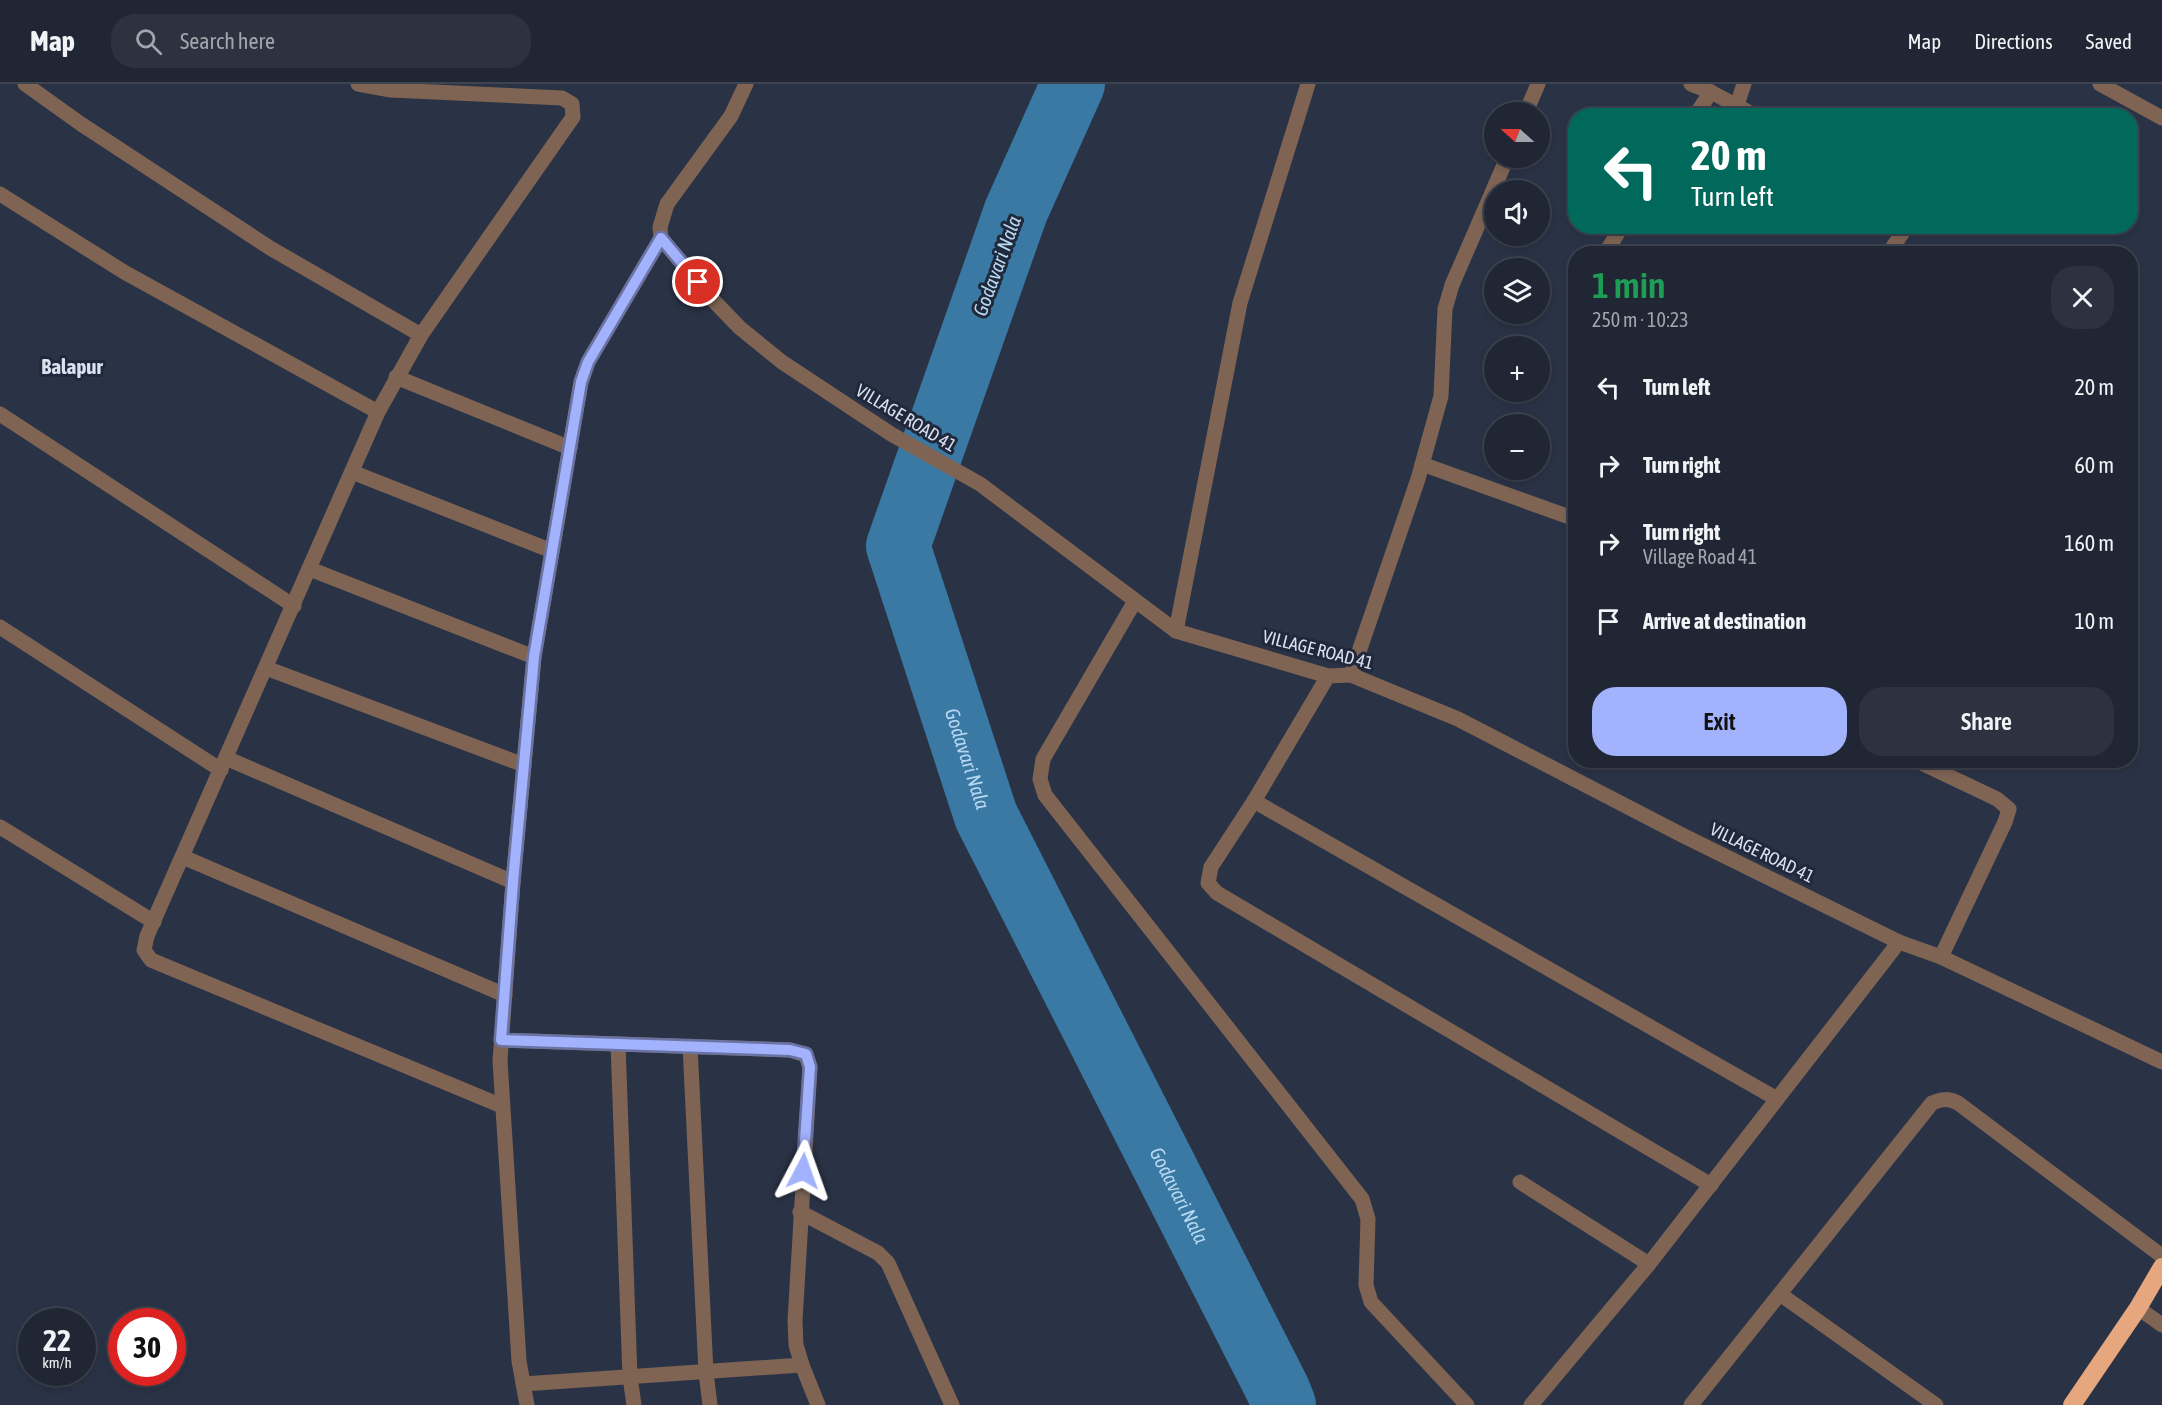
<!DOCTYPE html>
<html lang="en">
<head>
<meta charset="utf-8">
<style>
  body { margin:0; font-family:"Asap Condensed",sans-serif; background:#2d3240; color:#f1f3f6; height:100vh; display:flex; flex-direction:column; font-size:22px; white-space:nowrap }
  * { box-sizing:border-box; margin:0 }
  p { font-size:20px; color:#a2a5ac }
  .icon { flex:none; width:33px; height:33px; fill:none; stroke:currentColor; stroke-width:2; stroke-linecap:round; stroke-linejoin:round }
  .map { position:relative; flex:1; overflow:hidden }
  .side { position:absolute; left:1568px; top:162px; width:570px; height:522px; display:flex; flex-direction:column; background:#202634; border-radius:24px; box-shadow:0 3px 9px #0003,0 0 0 2px #3d434f }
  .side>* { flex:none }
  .hud { position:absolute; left:1568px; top:24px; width:570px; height:126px; border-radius:24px; box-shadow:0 3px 9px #0003,0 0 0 2px #3d434f; background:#00695c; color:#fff; overflow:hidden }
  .needle { width:39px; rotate:291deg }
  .tools { position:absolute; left:1484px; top:18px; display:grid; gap:12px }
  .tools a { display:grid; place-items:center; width:66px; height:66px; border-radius:50%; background:#202634; box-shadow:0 3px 9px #0003,0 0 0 2px #3d434f; font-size:30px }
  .speed { position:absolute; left:18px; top:1224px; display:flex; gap:12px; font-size:30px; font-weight:700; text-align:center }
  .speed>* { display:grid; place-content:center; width:78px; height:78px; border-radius:50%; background:#202634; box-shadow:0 3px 9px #0003,0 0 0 2px #3d434f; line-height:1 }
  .speed small { font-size:15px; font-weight:400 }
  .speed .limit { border:9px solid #d22; background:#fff; color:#111 }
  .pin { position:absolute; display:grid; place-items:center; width:51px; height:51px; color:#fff; margin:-26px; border:3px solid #fff; border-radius:50%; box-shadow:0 2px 6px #0007 }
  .me { position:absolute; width:66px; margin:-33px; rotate:4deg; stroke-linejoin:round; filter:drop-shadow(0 0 4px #0008) }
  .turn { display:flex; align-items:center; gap:21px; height:126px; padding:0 24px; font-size:27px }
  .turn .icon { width:78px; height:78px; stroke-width:2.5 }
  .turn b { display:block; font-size:42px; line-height:51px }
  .round { display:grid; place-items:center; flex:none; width:63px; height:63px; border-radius:24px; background:#2d3240 }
  .head { display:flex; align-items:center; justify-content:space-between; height:102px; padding:0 24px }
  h1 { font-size:36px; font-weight:600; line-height:45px; color:#1e9e55 }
  .cta { display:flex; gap:12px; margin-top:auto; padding:12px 24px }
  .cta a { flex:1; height:69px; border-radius:24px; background:#a3b2fd; color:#111; font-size:24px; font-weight:600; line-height:69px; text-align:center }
  .cta a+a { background:#2d3240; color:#f1f3f6 }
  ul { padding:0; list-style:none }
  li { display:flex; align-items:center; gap:18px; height:78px; padding:0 24px }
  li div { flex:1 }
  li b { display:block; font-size:22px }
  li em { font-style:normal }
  header { display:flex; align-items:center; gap:36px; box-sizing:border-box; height:84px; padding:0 30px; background:#202634; border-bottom:2px solid #3d434f }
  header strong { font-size:28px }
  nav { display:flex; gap:33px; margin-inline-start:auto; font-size:21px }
  .search { width:420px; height:54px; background:#2d3240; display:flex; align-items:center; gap:15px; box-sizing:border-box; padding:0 21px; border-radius:24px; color:#a2a5ac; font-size:22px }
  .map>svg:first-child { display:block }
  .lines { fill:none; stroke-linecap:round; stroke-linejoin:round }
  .river { stroke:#3979a3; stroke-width:64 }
  .minor { stroke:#7f6454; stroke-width:15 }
  .highway { stroke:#e6a67e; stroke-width:18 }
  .route-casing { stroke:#6a74a4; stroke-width:15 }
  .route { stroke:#a3b2fd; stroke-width:10 }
  .labels { text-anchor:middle; stroke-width:6; stroke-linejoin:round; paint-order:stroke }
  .street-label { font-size:18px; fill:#dbe1ee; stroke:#20293b }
  .water-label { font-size:20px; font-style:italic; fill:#b7d8f1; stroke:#20293b }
  .quarter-label { font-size:21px; font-weight:bold; fill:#dbe1ee; stroke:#20293b }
</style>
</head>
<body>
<header>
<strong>Map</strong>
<div class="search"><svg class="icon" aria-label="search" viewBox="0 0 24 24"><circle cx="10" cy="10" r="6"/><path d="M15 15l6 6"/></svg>Search here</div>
<nav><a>Map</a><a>Directions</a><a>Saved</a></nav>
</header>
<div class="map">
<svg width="2162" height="1321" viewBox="0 0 2162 1321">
  <rect width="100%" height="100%" fill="#2a3346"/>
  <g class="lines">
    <path class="river" id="s1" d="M 1073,0 L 1016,127 L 898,462 L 986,732 L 1278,1306 L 1284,1321"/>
    <g class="minor">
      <path d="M 25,0 L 81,40 L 270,164 L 421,251"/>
      <path d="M 358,0 L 391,6 L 562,14 L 572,20 L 573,33 L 421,251 L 378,328 L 147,852 L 144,866 L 151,876 L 502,1022"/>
      <path d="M 746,0 L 731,32 L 667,120 L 660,143 L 661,154 L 710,213 L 740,244 L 782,278 L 891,350 L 980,400 L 1176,547 L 1328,592 L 1351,591 L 1458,635 L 1682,751 L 1899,858 L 1941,873 L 2162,978"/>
      <path d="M 1691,0 L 1711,8 L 1756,32"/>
      <path d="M 2100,0 L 2162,34"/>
      <path d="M 1737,21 L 1744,0"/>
      <path d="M 1526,28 L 1538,0"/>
      <path d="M 1695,32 L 1711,8"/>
      <path d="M 0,110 L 124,188 L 378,328"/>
      <path d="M 1605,170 L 1622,142"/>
      <path d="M 1888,170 L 1907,142"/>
      <path d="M 396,293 L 570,364"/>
      <path d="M 0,330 L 294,522"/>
      <path d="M 1422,380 L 1575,435"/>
      <path d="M 352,388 L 552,467"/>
      <path d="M 310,485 L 534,573"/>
      <path d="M 1135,517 L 1043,675 L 1040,695 L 1045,711 L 1362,1115 L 1368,1135 L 1366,1201 L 1371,1218 L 1467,1321"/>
      <path d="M 0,543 L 221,686"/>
      <path d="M 1176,547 L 1240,219 L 1308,0"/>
      <path d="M 266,584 L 524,681"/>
      <path d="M 1351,591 L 1418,395 L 1441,312 L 1445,225 L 1452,201 L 1507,74"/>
      <path d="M 1328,592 L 1254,717 L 1211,783 L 1208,799 L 1217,809 L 1711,1101"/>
      <path d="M 226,674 L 513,798"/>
      <path d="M 1915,676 L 1997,715 L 2009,725 L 2005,738 L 1941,873"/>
      <path d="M 1254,717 L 1777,1015"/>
      <path d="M 0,743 L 154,838"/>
      <path d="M 183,773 L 505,911"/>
      <path d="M 501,956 L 790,966 L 806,971 L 810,983 L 795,1237 L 796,1261 L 802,1281 L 818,1321"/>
      <path d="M 618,960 L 630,1293 L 634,1321"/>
      <path d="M 690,962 L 706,1288 L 710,1321"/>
      <path d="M 1520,1098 L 1649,1180"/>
      <path d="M 800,1128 L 878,1169 L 888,1179 L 952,1321"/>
      <path d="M 1780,1210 L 1936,1321"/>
      <path d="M 2138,1224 L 2162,1241"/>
      <path d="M 523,1300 L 802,1281"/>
      <path d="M 527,1321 L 519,1277 L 500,977 L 513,798 L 534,573 L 581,298 L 588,278 L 661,154"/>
      <path d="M 1531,1321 L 1649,1180 L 1899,858"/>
      <path d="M 1691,1321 L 1932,1019 C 1942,1015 1948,1014 1958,1019 L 2162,1172"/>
    </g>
    <path class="highway" d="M 2072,1321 L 2138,1224 L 2162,1183"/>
  </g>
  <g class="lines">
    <defs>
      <path id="route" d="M 698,198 L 661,154 L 588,278 L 581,298 L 534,573 L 513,798 L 501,956 L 790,966 L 806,970 L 810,983 L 803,1087"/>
    </defs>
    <use href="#route" class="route-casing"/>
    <use href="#route" class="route"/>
  </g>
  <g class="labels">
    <g class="street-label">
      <text transform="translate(906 334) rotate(31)" y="6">VILLAGE ROAD 41</text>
      <text transform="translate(1318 566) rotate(14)" y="6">VILLAGE ROAD 41</text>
      <text transform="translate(1762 769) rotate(26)" y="6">VILLAGE ROAD 41</text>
    </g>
    <g class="water-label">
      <text transform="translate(997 182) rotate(-70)" y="7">Godavari Nala</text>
      <text dy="7" stroke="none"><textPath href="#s1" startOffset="718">Godavari Nala</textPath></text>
      <text dy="7" stroke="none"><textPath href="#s1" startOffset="1204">Godavari Nala</textPath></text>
    </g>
    <g class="quarter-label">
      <text x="72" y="290">Balapur</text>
    </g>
  </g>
</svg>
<div class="tools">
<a><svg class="needle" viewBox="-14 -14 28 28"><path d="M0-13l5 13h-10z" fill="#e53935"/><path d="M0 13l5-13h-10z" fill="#a2a5ac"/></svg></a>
<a><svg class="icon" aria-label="sound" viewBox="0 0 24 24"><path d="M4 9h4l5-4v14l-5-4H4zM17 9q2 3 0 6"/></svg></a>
<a><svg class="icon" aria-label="layers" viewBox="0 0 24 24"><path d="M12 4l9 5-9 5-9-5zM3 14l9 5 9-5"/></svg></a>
<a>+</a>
<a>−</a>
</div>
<div class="speed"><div>22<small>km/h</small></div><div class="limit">30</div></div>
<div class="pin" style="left:698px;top:198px;background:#d93025"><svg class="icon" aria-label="arrive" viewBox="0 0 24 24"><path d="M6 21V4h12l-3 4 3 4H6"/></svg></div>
<svg class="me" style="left:803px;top:1087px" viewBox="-20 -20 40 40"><path d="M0-17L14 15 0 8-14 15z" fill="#a3b2fd" stroke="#fff" stroke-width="4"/></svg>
<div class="hud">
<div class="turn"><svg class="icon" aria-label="left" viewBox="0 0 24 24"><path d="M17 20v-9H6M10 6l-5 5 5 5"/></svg><div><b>20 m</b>Turn left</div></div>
</div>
<section class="side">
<div class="head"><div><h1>1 min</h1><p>250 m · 10:23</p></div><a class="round"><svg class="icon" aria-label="close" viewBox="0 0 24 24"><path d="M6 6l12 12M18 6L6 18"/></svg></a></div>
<ul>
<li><svg class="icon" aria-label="left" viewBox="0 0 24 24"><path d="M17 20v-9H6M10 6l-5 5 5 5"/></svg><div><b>Turn left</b></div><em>20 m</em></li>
<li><svg class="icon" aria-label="right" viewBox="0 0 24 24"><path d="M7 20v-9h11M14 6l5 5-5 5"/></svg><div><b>Turn right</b></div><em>60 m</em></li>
<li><svg class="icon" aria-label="right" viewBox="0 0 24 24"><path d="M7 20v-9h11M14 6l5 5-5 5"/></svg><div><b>Turn right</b><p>Village Road 41</p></div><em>160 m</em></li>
<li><svg class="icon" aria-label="arrive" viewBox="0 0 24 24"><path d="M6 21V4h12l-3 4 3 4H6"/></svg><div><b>Arrive at destination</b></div><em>10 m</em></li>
</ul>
<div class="cta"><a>Exit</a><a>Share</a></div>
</section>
</div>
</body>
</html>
